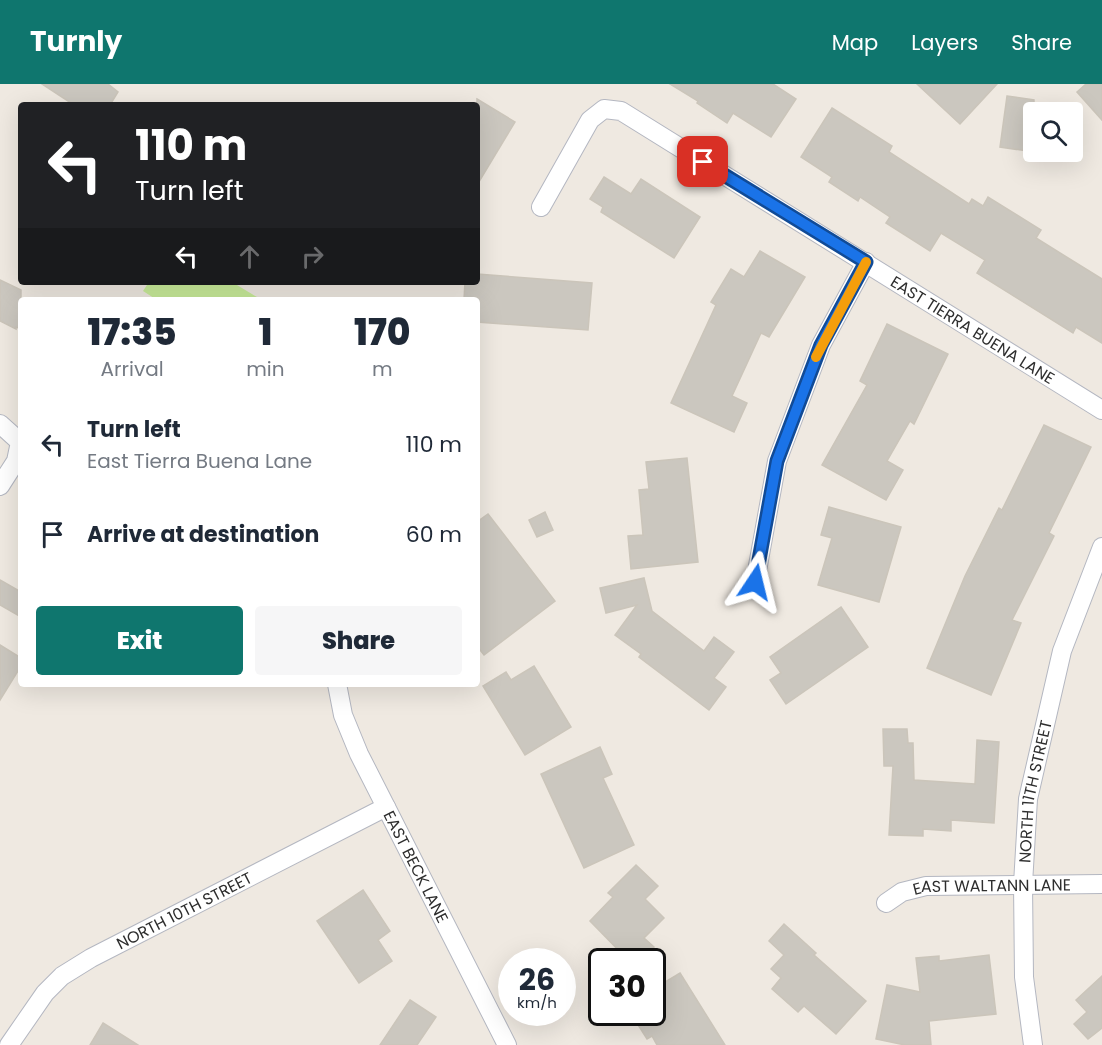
<!DOCTYPE html>
<html lang="en">
<head>
<meta charset="utf-8">
<style>
  body { margin:0; font-family:Poppins,sans-serif; background:#f6f6f7; color:#1f2937; height:100vh; display:flex; flex-direction:column; font-size:22px; white-space:nowrap }
  * { box-sizing:border-box; margin:0 }
  p { font-size:20px; color:#747a83 }
  .icon { flex:none; width:33px; height:33px; fill:none; stroke:currentColor; stroke-width:2; stroke-linecap:round; stroke-linejoin:round }
  .map { position:relative; flex:1; overflow:hidden }
  .details { position:absolute; left:18px; top:213px; width:462px; height:390px; display:flex; flex-direction:column; background:#fff; border-radius:6px; box-shadow:0 6px 24px #0002 }
  .details>* { flex:none }
  .hud { position:absolute; left:18px; top:18px; width:462px; height:183px; border-radius:6px; box-shadow:0 6px 24px #0002; background:#202124; color:#fff; overflow:hidden }
  .controls { position:absolute; left:1023px; top:18px; display:grid; gap:12px }
  .controls a { display:grid; place-items:center; width:60px; height:60px; border-radius:6px; background:#fff; box-shadow:0 6px 24px #0002; font-size:30px }
  .speed { position:absolute; left:498px; top:864px; display:flex; gap:12px; font-size:30px; font-weight:700; text-align:center }
  .speed>* { display:grid; place-content:center; width:78px; height:78px; border-radius:50%; background:#fff; box-shadow:0 6px 24px #0002; line-height:1 }
  .speed small { font-size:15px; font-weight:400 }
  .speed .limit { border:3px solid #111; border-radius:9px; background:#fff; color:#111 }
  .pin { position:absolute; display:grid; place-items:center; width:51px; height:51px; color:#fff; margin:-26px; border-radius:12px; box-shadow:0 3px 9px #0006 }
  .me { position:absolute; width:66px; margin:-33px; rotate:10deg; stroke-linejoin:round; filter:drop-shadow(0 0 4px #0008) }
  .turn { display:flex; align-items:center; gap:21px; height:126px; padding:0 18px; font-size:27px }
  .turn .icon { width:78px; height:78px; stroke-width:2.5 }
  .turn b { display:block; font-size:42px; line-height:51px }
  .lanes { display:flex; align-items:center; height:57px; padding:0 18px; background:#0003; justify-content:center; gap:30px; direction:ltr }
  .lanes .off { opacity:.35 }
  .eta { display:flex; justify-content:space-evenly; align-items:center; height:102px; text-align:center }
  .eta b { font-size:36px; font-weight:800; line-height:42px }
  .primary-button { display:flex; gap:12px; margin-top:auto; padding:12px 18px }
  .primary-button a { flex:1; height:69px; border-radius:6px; background:#0f766e; color:#fff; font-size:24px; font-weight:800; line-height:69px; text-align:center }
  .primary-button a+a { background:#f6f6f7; color:#1f2937 }
  ul { padding:0; list-style:none }
  li { display:flex; align-items:center; gap:18px; height:90px; padding:0 18px }
  li div { flex:1 }
  li b { display:block; font-size:22px }
  li em { font-style:normal }
  header { display:flex; align-items:center; gap:36px; box-sizing:border-box; height:84px; padding:0 30px; background:#0f766e; color:#fff }
  header strong { font-size:28px }
  nav { display:flex; gap:33px; margin-inline-start:auto; font-size:21px }
  .map>svg:first-child { display:block }
  .pitch { fill:#c9ec9a }
  .building { fill:#cbc7bf; stroke:#cbc5ba; stroke-width:1.5 }
  .lines { fill:none; stroke-linecap:round; stroke-linejoin:round }
  .minor-casing { stroke:#b4b7c1; stroke-width:20 }
  .minor { stroke:#fff; stroke-width:18 }
  .route-casing { stroke:#114b97; stroke-width:15 }
  .route { stroke:#1a73e8; stroke-width:10 }
  .slow { stroke:#f59e0b; stroke-width:10 }
  .labels { text-anchor:middle; stroke-width:4.5; stroke-linejoin:round; paint-order:stroke }
  .street-label { font-size:16px; fill:#2e2e2e; stroke:#fff }
</style>
</head>
<body>
<header>
<strong>Turnly</strong>
<nav><a>Map</a><a>Layers</a><a>Share</a></nav>
</header>
<div class="map">
<svg width="1102" height="961" viewBox="0 0 1102 961">
  <rect width="100%" height="100%" fill="#efe9e1"/>
  <path class="pitch" d="M 149,198 L 232,198 L 262,216 L 157,216 L 143,207 Z"/>
  <g class="building">
    <path d="M 42,0 L 108,0 L 118,8 L 110,21 L 74,21 Z"/>
    <path d="M 670,0 L 773,0 L 796,15 L 771,53 L 733,29 L 727,39 L 697,19 L 698,17 Z"/>
    <path d="M 917,0 L 997,0 L 960,40 Z"/>
    <path d="M 1086,0 L 1102,0 L 1102,36 L 1077,8 Z"/>
    <path d="M 1007,12 L 1034,16 L 1034,68 L 1000,63 Z"/>
    <path d="M 477,15 L 515,38 L 477,101 Z"/>
    <path d="M 832,24 L 892,62 L 889,68 L 969,120 L 972,115 L 983,122 L 988,113 L 1041,146 L 1036,154 L 1102,195 L 1102,259 L 1076,243 L 1073,249 L 977,189 L 985,176 L 941,149 L 930,167 L 886,139 L 890,133 L 860,113 L 858,117 L 829,98 L 832,93 L 801,73 Z"/>
    <path d="M 604,93 L 631,110 L 641,95 L 700,133 L 674,174 L 601,128 L 603,123 L 590,115 Z"/>
    <path d="M 760,167 L 805,193 L 769,253 L 761,249 L 732,312 L 747,319 L 734,348 L 671,319 L 716,221 L 711,218 L 731,185 L 744,193 Z"/>
    <path d="M 477,190 L 592,199 L 588,246 L 477,238 L 477,216 L 464,216 L 465,198 L 477,198 Z"/>
    <path d="M 0,196 L 21,206 L 21,245 L 16,243 L 16,245 L 0,237 Z"/>
    <path d="M 887,240 L 948,270 L 914,340 L 910,337 L 887,377 L 903,386 L 886,416 L 822,381 L 867,301 L 860,297 Z"/>
    <path d="M 1044,341 L 1091,363 L 1049,449 L 1054,452 L 1012,536 L 1021,539 L 991,611 L 927,584 L 965,492 L 999,424 L 1002,426 Z"/>
    <path d="M 687,374 L 698,478 L 631,485 L 628,452 L 643,451 L 639,406 L 649,405 L 646,378 Z"/>
    <path d="M 829,423 L 901,443 L 879,518 L 818,501 L 832,454 L 821,451 Z"/>
    <path d="M 545,428 L 553,446 L 537,453 L 529,436 Z"/>
    <path d="M 488,430 L 555,517 L 484,571 L 477,562 L 477,438 Z"/>
    <path d="M 644,494 L 652,527 L 704,567 L 714,553 L 734,568 L 714,594 L 726,603 L 709,626 L 639,573 L 641,570 L 615,551 L 637,521 L 606,529 L 600,504 Z"/>
    <path d="M 0,496 L 21,508 L 21,533 L 0,521 Z"/>
    <path d="M 841,523 L 868,563 L 786,620 L 770,596 L 781,589 L 770,573 Z"/>
    <path d="M 0,561 L 21,574 L 21,582 L 0,616 Z"/>
    <path d="M 534,582 L 571,643 L 525,671 L 483,602 L 506,588 L 511,596 Z"/>
    <path d="M 883,645 L 907,645 L 908,659 L 913,659 L 914,696 L 975,700 L 977,656 L 999,658 L 994,739 L 951,736 L 951,747 L 923,745 L 923,752 L 889,751 L 893,682 L 884,682 Z"/>
    <path d="M 600,663 L 612,690 L 603,694 L 634,761 L 584,784 L 541,690 Z"/>
    <path d="M 636,781 L 658,802 L 645,815 L 664,834 L 644,854 L 654,863 L 639,878 L 630,878 L 590,837 L 613,813 L 608,809 Z"/>
    <path d="M 363,806 L 390,847 L 378,856 L 392,877 L 359,899 L 317,837 Z"/>
    <path d="M 784,840 L 816,869 L 814,871 L 866,917 L 836,950 L 804,922 L 798,928 L 772,905 L 781,894 L 771,885 L 784,871 L 769,857 Z"/>
    <path d="M 989,871 L 996,930 L 929,937 L 931,961 L 905,961 L 876,955 L 887,901 L 920,908 L 916,874 L 939,872 L 939,877 Z"/>
    <path d="M 680,889 L 725,961 L 657,961 L 652,952 L 647,955 L 630,928 L 652,928 L 652,906 Z"/>
    <path d="M 1102,892 L 1102,944 L 1088,955 L 1074,940 L 1087,928 L 1076,916 Z"/>
    <path d="M 410,916 L 436,933 L 417,961 L 380,961 Z"/>
    <path d="M 103,939 L 138,961 L 90,961 Z"/>
  </g>
  <g class="lines">
    <defs>
      <g id="minor">
        <path id="s1" d="M 541,123 L 590,36 L 604,25 L 621,27 L 1102,326"/>
        <path d="M 0,340 L 20,358 L 16,377 L 0,402"/>
        <path d="M 755,498 L 777,377 L 821,261 L 866,178"/>
        <path id="s2" d="M 337,600 L 343,631 L 359,670 L 507,961"/>
        <path id="s3" d="M 886,819 L 902,808 L 926,802 L 1102,800"/>
        <path id="s4" d="M 9,961 L 45,909 L 62,892 L 91,874 L 386,723"/>
        <path id="s5" d="M 1033,961 L 1024,893 L 1023,800 L 1028,715 L 1062,567 L 1102,463"/>
      </g>
    </defs>
    <use href="#minor" class="minor-casing"/>
    <use href="#minor" class="minor"/>
  </g>
  <g class="lines">
    <defs>
      <path id="route" d="M 703,78 L 866,178 L 821,261 L 777,377 L 755,498"/>
    </defs>
    <use href="#route" class="route-casing"/>
    <use href="#route" class="route"/>
    <path class="slow" d="M 816,273 L 866,178"/>
  </g>
  <g class="labels">
    <g class="street-label">
      <text dy="6" stroke="none"><textPath href="#s1" startOffset="549">EAST TIERRA BUENA LANE</textPath></text>
      <text dy="6" stroke="none"><textPath href="#s5" startOffset="255">NORTH 11TH STREET</textPath></text>
      <text dy="6" stroke="none"><textPath href="#s2" startOffset="200">EAST BECK LANE</textPath></text>
      <text dy="6" stroke="none"><textPath href="#s3" startOffset="110">EAST WALTANN LANE</textPath></text>
      <text dy="6" stroke="none"><textPath href="#s4" startOffset="226">NORTH 10TH STREET</textPath></text>
    </g>
  </g>
</svg>
<div class="controls">
<a><svg class="icon" aria-label="search" viewBox="0 0 24 24"><circle cx="10" cy="10" r="6"/><path d="M15 15l6 6"/></svg></a>
</div>
<div class="speed"><div>26<small>km/h</small></div><div class="limit">30</div></div>
<div class="pin" style="left:703px;top:78px;background:#d93025"><svg class="icon" aria-label="arrive" viewBox="0 0 24 24"><path d="M6 21V4h12l-3 4 3 4H6"/></svg></div>
<svg class="me" style="left:755px;top:498px" viewBox="-20 -20 40 40"><path d="M0-17L14 15 0 8-14 15z" fill="#1a73e8" stroke="#fff" stroke-width="4"/></svg>
<div class="hud">
<div class="turn"><svg class="icon" aria-label="left" viewBox="0 0 24 24"><path d="M17 20v-9H6M10 6l-5 5 5 5"/></svg><div><b>110 m</b>Turn left</div></div>
<div class="lanes"><svg class="icon" aria-label="left" viewBox="0 0 24 24"><path d="M17 20v-9H6M10 6l-5 5 5 5"/></svg><svg class="icon off" aria-label="ahead" viewBox="0 0 24 24"><path d="M12 20V5M6 11l6-6 6 6"/></svg><svg class="icon off" aria-label="right" viewBox="0 0 24 24"><path d="M7 20v-9h11M14 6l5 5-5 5"/></svg></div>
</div>
<section class="details">
<div class="eta">
<div><b>17:35</b><p>Arrival</p></div>
<div><b>1</b><p>min</p></div>
<div><b>170</b><p>m</p></div>
</div>
<ul>
<li><svg class="icon" aria-label="left" viewBox="0 0 24 24"><path d="M17 20v-9H6M10 6l-5 5 5 5"/></svg><div><b>Turn left</b><p>East Tierra Buena Lane</p></div><em>110 m</em></li>
<li><svg class="icon" aria-label="arrive" viewBox="0 0 24 24"><path d="M6 21V4h12l-3 4 3 4H6"/></svg><div><b>Arrive at destination</b></div><em>60 m</em></li>
</ul>
<div class="primary-button"><a>Exit</a><a>Share</a></div>
</section>
</div>
</body>
</html>
